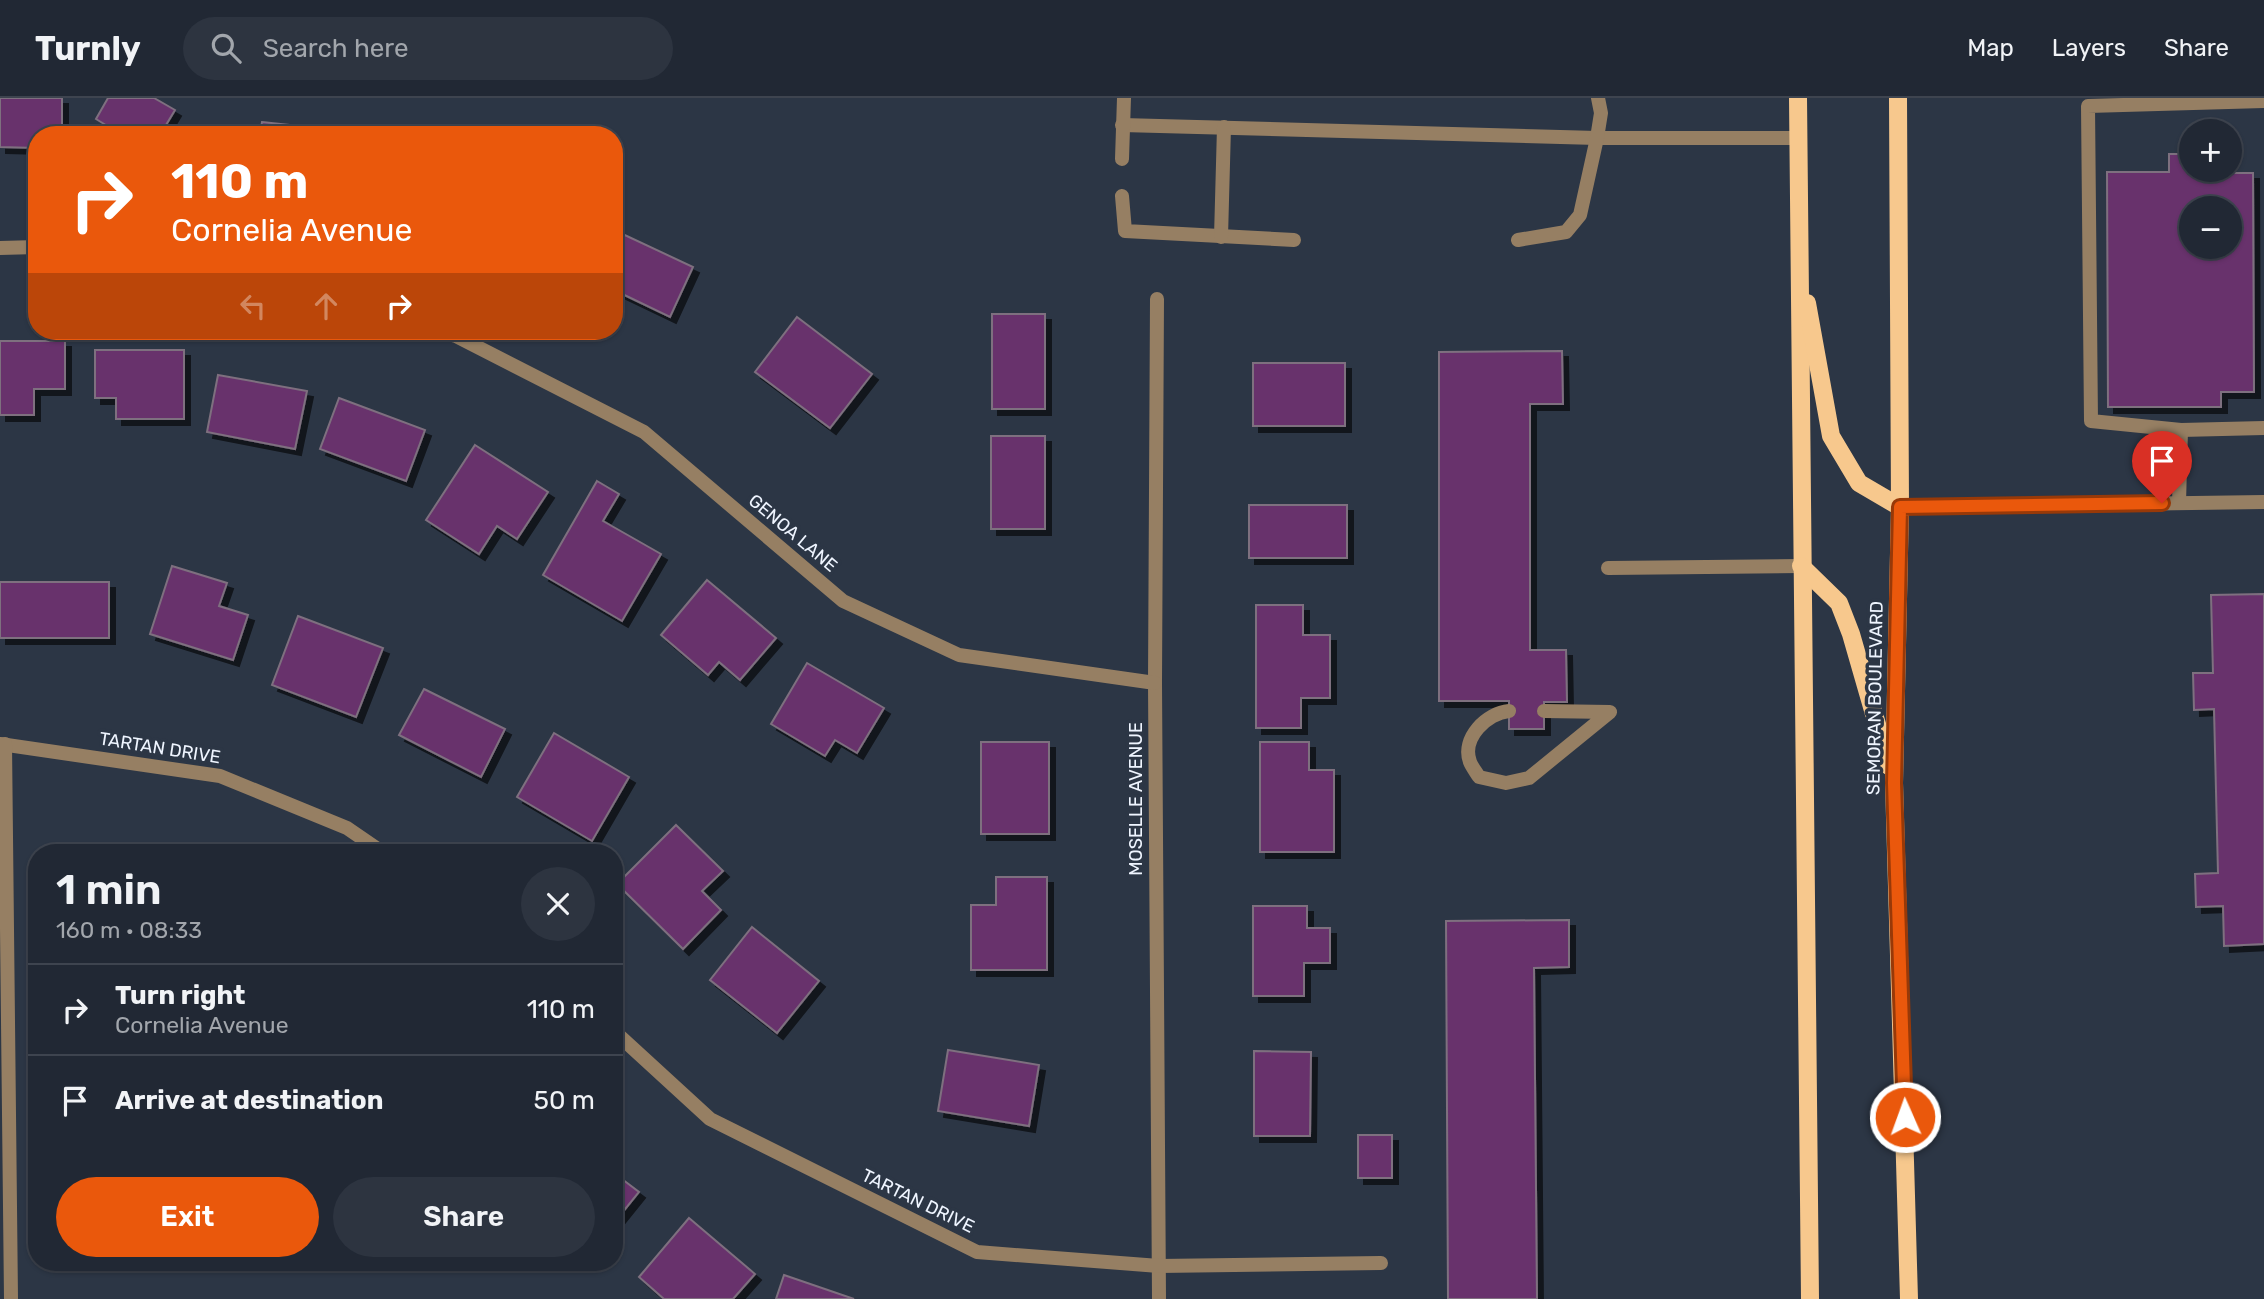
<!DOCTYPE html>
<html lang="en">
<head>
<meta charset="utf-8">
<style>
  body { margin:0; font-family:Rubik,sans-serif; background:#2d3440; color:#f1f3f6; height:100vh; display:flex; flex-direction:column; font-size:26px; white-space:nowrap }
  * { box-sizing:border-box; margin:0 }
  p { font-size:23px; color:#a2a6ac }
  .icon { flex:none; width:38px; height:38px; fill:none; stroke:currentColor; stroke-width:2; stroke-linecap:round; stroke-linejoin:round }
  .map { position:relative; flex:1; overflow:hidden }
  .sheet { position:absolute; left:28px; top:746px; width:595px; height:427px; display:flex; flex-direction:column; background:#212834; border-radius:28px; box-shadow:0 2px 5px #0004,0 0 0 2px #3e444f }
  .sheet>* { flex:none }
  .banner { position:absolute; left:28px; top:28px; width:595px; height:214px; border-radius:28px; box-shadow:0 2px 5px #0004,0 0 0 2px #3e444f; background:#ea580c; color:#fff; overflow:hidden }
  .tools { position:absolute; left:2179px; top:21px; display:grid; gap:14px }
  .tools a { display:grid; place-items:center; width:63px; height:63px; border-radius:50%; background:#212834; box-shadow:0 2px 5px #0004,0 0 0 2px #3e444f; font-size:35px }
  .pin { position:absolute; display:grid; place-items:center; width:60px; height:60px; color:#fff; margin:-72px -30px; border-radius:50% 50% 50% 0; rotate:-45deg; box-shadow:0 0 7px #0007 }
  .pin .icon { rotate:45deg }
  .me { position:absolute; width:77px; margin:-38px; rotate:358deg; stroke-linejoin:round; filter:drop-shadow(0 0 5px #0008) }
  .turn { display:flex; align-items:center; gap:24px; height:147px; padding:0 28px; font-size:32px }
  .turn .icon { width:91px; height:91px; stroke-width:2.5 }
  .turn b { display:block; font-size:49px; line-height:60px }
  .lanes { display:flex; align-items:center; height:66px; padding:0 28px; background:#0003; justify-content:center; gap:35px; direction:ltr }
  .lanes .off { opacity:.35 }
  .round { display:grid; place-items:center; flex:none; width:74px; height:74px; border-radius:37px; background:#2d3440 }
  .summary { display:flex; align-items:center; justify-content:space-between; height:119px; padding:0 28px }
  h1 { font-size:42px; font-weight:600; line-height:52px }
  .cta { display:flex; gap:14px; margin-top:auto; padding:14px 28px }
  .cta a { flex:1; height:80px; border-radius:42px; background:#ea580c; color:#fff; font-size:28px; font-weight:600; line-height:80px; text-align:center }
  .cta a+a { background:#2d3440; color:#f1f3f6 }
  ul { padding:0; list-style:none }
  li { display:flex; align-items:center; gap:21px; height:91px; padding:0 28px; border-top:2px solid #3e444f }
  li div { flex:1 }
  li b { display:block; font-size:26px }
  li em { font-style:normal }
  header { display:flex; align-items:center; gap:42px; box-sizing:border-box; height:98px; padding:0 35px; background:#212834; border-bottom:2px solid #3e444f }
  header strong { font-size:33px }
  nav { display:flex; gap:38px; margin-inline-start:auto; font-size:24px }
  .search { width:490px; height:63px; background:#2d3440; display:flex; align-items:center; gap:18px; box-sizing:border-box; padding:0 24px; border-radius:38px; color:#a2a6ac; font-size:26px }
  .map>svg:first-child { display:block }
  .building { fill:#67336c; stroke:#7e6f7f; stroke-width:2; fill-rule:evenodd; filter:url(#shadow) }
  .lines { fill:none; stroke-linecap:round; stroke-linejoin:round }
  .lane { stroke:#967f63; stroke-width:14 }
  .street { stroke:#967f63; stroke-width:14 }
  .primary { stroke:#f7c88d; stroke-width:18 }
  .route-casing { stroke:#983908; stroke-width:18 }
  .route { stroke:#ea580c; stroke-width:12 }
  .labels { text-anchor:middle; stroke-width:7; stroke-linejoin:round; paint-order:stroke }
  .street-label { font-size:18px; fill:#eff5ff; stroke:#2c3645 }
</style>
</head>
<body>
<header>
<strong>Turnly</strong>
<div class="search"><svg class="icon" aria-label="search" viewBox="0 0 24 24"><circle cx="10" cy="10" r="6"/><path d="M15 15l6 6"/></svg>Search here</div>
<nav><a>Map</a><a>Layers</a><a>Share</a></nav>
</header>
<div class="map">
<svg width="2264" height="1201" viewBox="0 0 2264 1201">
  <defs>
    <filter id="shadow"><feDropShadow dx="6" dy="6" stdDeviation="0" flood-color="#0009"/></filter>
  </defs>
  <rect width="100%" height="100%" fill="#2c3645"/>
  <g class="building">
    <path d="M 0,0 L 62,0 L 62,37 L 37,37 L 37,50 L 0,49 Z"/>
    <path d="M 108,0 L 154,0 L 175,12 L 160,37 L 122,37 L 96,21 Z"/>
    <path d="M 262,24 L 326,31 L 326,37 L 260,37 Z"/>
    <path d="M 2169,56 L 2191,56 L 2191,72 L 2216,72 L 2216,75 L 2253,75 L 2254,294 L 2221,294 L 2221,309 L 2108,309 L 2107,74 L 2169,74 ZM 2191,110 L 2230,110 L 2230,149 L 2191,149 Z"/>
    <path d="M 614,132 L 693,169 L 670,219 L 614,192 Z"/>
    <rect x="992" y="216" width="53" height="95"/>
    <path d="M 797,219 L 872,276 L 830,330 L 755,274 Z"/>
    <path d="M 0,243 L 65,243 L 65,291 L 34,291 L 34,317 L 0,317 Z"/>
    <path d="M 95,252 L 184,252 L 184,321 L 116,321 L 116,300 L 95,300 Z"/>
    <path d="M 1562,253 L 1563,306 L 1530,306 L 1530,552 L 1566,552 L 1567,604 L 1544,604 L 1544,631 L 1509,631 L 1509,603 L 1439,603 L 1439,254 Z"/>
    <rect x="1253" y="265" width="92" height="63"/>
    <path d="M 218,277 L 307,293 L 295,351 L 207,334 Z"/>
    <path d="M 339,300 L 425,332 L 406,383 L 320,351 Z"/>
    <rect x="991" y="338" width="54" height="93"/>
    <path d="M 475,347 L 548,394 L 517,441 L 497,428 L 479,456 L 426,422 Z"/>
    <path d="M 597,383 L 619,396 L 603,423 L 661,456 L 622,523 L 543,477 Z"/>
    <rect x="1249" y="407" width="98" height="53"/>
    <path d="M 172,468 L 227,485 L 219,508 L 248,517 L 233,562 L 150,536 Z"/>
    <path d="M 707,482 L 776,540 L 740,582 L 719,564 L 708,577 L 661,537 Z"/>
    <rect x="0" y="484" width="109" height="56"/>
    <path d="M 2264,496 L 2264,846 L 2224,848 L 2223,808 L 2196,809 L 2195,776 L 2218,775 L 2214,611 L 2194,612 L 2193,575 L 2213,575 L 2211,497 Z"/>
    <path d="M 1256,507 L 1303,507 L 1303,537 L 1330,537 L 1330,600 L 1301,600 L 1301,630 L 1256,630 Z"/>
    <path d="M 298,518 L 383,550 L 356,619 L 272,587 Z"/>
    <path d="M 807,565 L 884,610 L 857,655 L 835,642 L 825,658 L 771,626 Z"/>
    <path d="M 424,591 L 505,631 L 481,679 L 399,637 Z"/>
    <path d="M 554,635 L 629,679 L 592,743 L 517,699 Z"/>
    <rect x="981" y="644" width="68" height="92"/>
    <path d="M 1260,644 L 1309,644 L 1309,672 L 1334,672 L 1334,754 L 1260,754 Z"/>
    <path d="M 676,727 L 723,773 L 702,793 L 721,812 L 683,851 L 617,786 Z"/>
    <path d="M 996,779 L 1047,779 L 1047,872 L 971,872 L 971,807 L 996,807 Z"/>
    <path d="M 1253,808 L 1307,808 L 1307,830 L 1330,830 L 1330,865 L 1304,865 L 1304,898 L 1253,898 Z"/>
    <path d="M 1569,822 L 1569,869 L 1534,870 L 1537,1201 L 1448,1201 L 1446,823 Z"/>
    <path d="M 752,829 L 819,883 L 777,935 L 710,882 Z"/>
    <path d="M 948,952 L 1039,967 L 1029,1028 L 938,1013 Z"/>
    <path d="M 1254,953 L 1311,954 L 1310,1038 L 1254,1038 Z"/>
    <rect x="1358" y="1037" width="34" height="43"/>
    <path d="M 614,1075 L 639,1094 L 614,1125 Z"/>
    <path d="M 689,1120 L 755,1176 L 733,1201 L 664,1201 L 639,1179 Z"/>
    <path d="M 784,1177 L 854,1201 L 776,1201 Z"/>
  </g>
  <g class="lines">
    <g class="lane">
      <path d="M 2264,3 L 2088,8 L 2091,323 L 2181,332 L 2264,330"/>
      <path d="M 1122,27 L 1597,40 L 1798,40"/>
      <path d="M 1122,61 L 1124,0"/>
      <path d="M 1122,98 L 1125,133 L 1294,142"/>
      <path d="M 1221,139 L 1224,29"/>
      <path d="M 1518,142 L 1566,134 L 1580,117 L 1597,40 L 1601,15 L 1598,0"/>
      <path d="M 2179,405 L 2181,332"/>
      <path d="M 1608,470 L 1801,468"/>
      <path d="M 1509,613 C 1487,615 1461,640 1470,664 C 1472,669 1476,674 1479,679 L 1506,685 L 1529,680 L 1610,614 L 1544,613"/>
    </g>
    <g class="street">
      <path d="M 0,150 L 37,149"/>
      <path d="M 1157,201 L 1155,585 L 1159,1201"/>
      <path d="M 438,233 L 456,238 L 644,334 L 843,503 L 959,557 L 1155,585"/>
      <path d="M 1900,409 L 2264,404"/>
      <path d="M 0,646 L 220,678 L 347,730 L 382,754"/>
      <path d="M 5,646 L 11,1201"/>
      <path d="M 614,933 L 710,1021 L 977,1154 L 1159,1168 L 1381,1165"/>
    </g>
    <g class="primary">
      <path d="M 1798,0 L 1810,1201"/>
      <path d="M 1898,0 L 1900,409 L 1894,685 L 1909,1201"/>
      <path d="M 1807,205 L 1831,338 L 1859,385 L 1900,409"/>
      <path d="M 1801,468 L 1839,505 L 1851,536 L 1889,668"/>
    </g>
  </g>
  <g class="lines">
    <defs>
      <path id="route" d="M 1905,1019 L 1894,685 L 1900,409 L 2162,405"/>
    </defs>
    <use href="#route" class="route-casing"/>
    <use href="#route" class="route"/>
  </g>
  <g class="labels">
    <g class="street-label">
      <text transform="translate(793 435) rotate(40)" y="6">GENOA LANE</text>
      <text transform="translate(1875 600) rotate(-89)" y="6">SEMORAN BOULEVARD</text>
      <text transform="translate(160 650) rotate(9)" y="6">TARTAN DRIVE</text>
      <text transform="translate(1136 701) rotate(-90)" y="6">MOSELLE AVENUE</text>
      <text transform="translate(918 1103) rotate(26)" y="6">TARTAN DRIVE</text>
    </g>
  </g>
</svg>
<div class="tools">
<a>+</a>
<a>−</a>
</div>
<div class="pin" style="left:2162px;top:405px;background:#d93025"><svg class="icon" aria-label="arrive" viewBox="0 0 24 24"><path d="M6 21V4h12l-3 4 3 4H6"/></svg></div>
<svg class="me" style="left:1905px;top:1019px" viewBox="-20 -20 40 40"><circle r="17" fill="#ea580c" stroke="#fff" stroke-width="3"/><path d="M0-11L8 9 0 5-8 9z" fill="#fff"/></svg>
<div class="banner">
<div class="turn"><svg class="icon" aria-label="right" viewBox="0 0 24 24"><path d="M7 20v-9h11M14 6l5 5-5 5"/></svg><div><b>110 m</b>Cornelia Avenue</div></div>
<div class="lanes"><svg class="icon off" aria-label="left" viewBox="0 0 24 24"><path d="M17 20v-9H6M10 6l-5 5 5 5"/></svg><svg class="icon off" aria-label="ahead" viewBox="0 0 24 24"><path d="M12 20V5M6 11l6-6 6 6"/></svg><svg class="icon" aria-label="right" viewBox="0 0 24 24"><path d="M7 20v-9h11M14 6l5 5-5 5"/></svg></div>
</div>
<section class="sheet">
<div class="summary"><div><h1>1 min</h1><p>160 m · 08:33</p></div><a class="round"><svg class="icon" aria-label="close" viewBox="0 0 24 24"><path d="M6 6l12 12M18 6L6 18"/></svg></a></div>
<ul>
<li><svg class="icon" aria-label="right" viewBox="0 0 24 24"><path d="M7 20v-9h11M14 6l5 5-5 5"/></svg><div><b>Turn right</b><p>Cornelia Avenue</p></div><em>110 m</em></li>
<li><svg class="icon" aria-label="arrive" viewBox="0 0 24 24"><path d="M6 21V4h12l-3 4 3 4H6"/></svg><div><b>Arrive at destination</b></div><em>50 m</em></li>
</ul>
<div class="cta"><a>Exit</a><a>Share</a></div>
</section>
</div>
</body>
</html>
